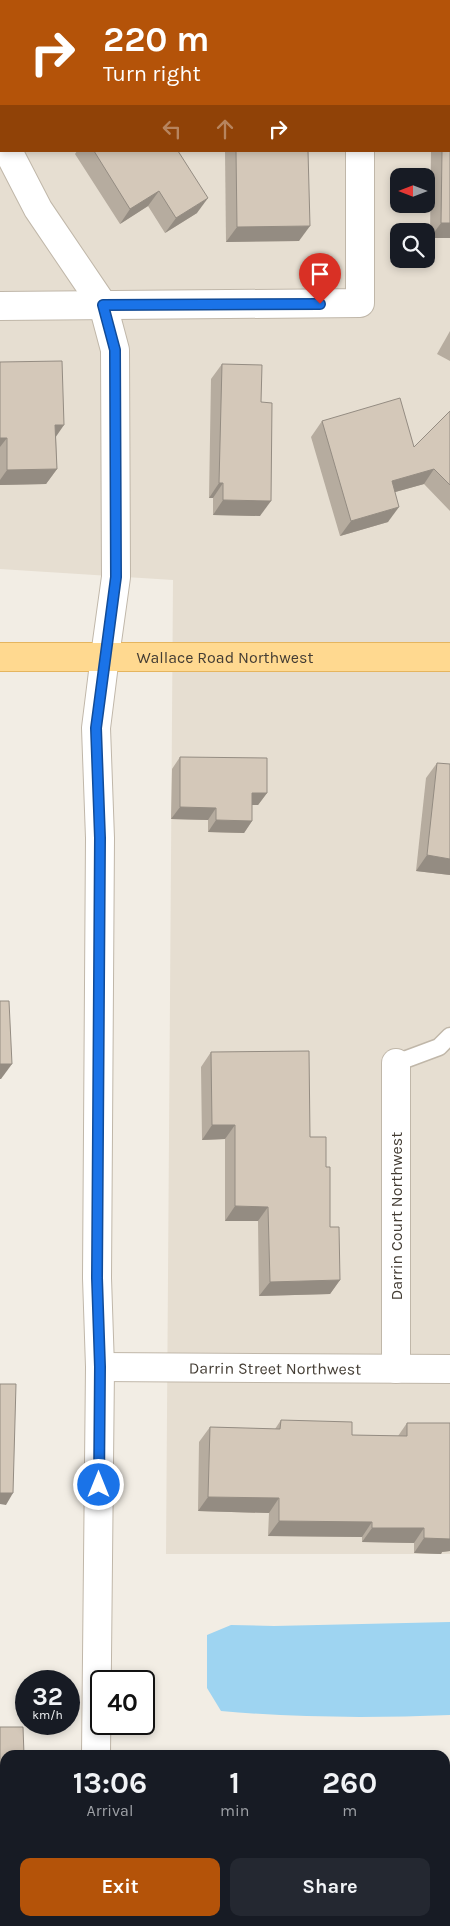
<!DOCTYPE html>
<html lang="en">
<head>
<meta charset="utf-8">
<style>
  body { margin:0; font-family:Karla,sans-serif; background:#242831; color:#f1f3f6; height:100vh; display:flex; flex-direction:column; font-size:19px; white-space:nowrap }
  * { box-sizing:border-box; margin:0 }
  p { font-size:16px; color:#9ea1a6 }
  .icon { flex:none; width:28px; height:28px; fill:none; stroke:currentColor; stroke-width:2; stroke-linecap:round; stroke-linejoin:round }
  .map { position:relative; flex:1; overflow:hidden }
  .drawer { position:absolute; left:0px; top:1750px; width:450px; height:176px; display:flex; flex-direction:column; background:#171b24; border-radius:15px 15px 0 0; box-shadow:0 2px 8px #0003 }
  .drawer>* { flex:none }
  .guide { position:absolute; left:0px; top:0px; width:450px; height:152px; box-shadow:0 2px 8px #0003; background:#b45309; color:#fff; overflow:hidden }
  .needle { width:32px; rotate:270deg }
  .fabs { position:absolute; left:390px; top:168px; display:grid; gap:10px }
  .fabs a { display:grid; place-items:center; width:45px; height:45px; border-radius:10px; background:#171b24; box-shadow:0 2px 8px #0003; font-size:25px }
  .speed { position:absolute; left:15px; top:1670px; display:flex; gap:10px; font-size:25px; font-weight:700; text-align:center }
  .speed>* { display:grid; place-content:center; width:65px; height:65px; border-radius:50%; background:#171b24; box-shadow:0 2px 8px #0003; line-height:1 }
  .speed small { font-size:12px; font-weight:400 }
  .speed .limit { border:2px solid #111; border-radius:8px; background:#fff; color:#111 }
  .pin { position:absolute; display:grid; place-items:center; width:42px; height:42px; color:#fff; margin:-51px -21px; border-radius:50% 50% 50% 0; rotate:-45deg; box-shadow:0 0 5px #0007 }
  .pin .icon { rotate:45deg }
  .me { position:absolute; width:55px; margin:-28px; rotate:0deg; stroke-linejoin:round; filter:drop-shadow(0 0 4px #0008) }
  .turn { display:flex; align-items:center; gap:18px; height:105px; padding:0 20px; font-size:22px }
  .turn .icon { width:65px; height:65px; stroke-width:2.5 }
  .turn b { display:block; font-size:35px; line-height:42px }
  .lanes { display:flex; align-items:center; height:48px; padding:0 20px; background:#0003; justify-content:center; gap:25px; direction:ltr }
  .lanes .off { opacity:.35 }
  .eta { display:flex; justify-content:space-evenly; align-items:center; height:85px; text-align:center }
  .eta b { font-size:30px; font-weight:700; line-height:35px }
  .button { display:flex; gap:10px; margin-top:auto; padding:10px 20px }
  .button a { flex:1; height:58px; border-radius:10px; background:#b45309; color:#fff; font-size:20px; font-weight:700; line-height:58px; text-align:center }
  .button a+a { background:#242831; color:#f1f3f6 }
  .map>svg:first-child { display:block }
  .residential { fill:#e6ded1; fill-rule:evenodd }
  .water { fill:#9ed4f1 }
  .lines { fill:none; stroke-linecap:round; stroke-linejoin:round }
  .service-casing { stroke:#c0b7a9; stroke-width:19 }
  .minor-casing { stroke:#c0b7a9; stroke-width:30 }
  .tertiary-casing { stroke:#c0b7a9; stroke-width:30 }
  .primary-casing { stroke:#e5b55f; stroke-width:30 }
  .service { stroke:#fff; stroke-width:16 }
  .minor { stroke:#fff; stroke-width:28 }
  .tertiary { stroke:#fff; stroke-width:28 }
  .primary { stroke:#ffd990; stroke-width:28 }
  .wall { fill:#b6ac9f }
  .shaded-wall { fill:#948c82 }
  .building { fill:#d4c8b9; stroke:#948c82 }
  .route-casing { stroke:#114b97; stroke-width:12 }
  .route { stroke:#1a73e8; stroke-width:9 }
  .labels { text-anchor:middle; stroke-width:5; stroke-linejoin:round; paint-order:stroke }
  .street-label { font-size:16px; fill:#443d34; stroke:#fff }
</style>
</head>
<body>
<div class="map">
<svg width="450" height="1926" viewBox="0 0 450 1926">
  <rect width="100%" height="100%" fill="#f2ede4"/>
  <path class="residential" d="M 0,0 L 450,0 L 450,1554 L 166,1554 L 173,580 L 0,569 ZM 1,1 L 449,1 L 449,151 L 1,151 ZM 399,176 L 426,176 L 426,204 L 399,204 ZM 399,231 L 426,231 L 426,259 L 399,259 Z"/>
  <path class="water" d="M 450,1622 L 450,1715 C 374,1718 297,1718 221,1711 L 207,1688 L 207,1635 L 231,1625 L 274,1626 Z"/>
  <g class="lines">
    <defs>
      <path id="service" d="M 396,1063 L 439,1047 L 450,1036"/>
      <g id="minor">
        <path d="M 360,0 L 360,1"/>
        <path d="M 8,151 L 38,209 L 103,305 L 115,350 L 116,577 L 105,656"/>
        <path d="M 0,306 L 360,303 L 360,151"/>
        <path d="M 396,1063 L 396,1369"/>
        <path id="s1" d="M 100,1367 L 450,1369"/>
        <path d="M 445,1788 L 450,1788"/>
      </g>
      <g id="tertiary">
        <path d="M 96,1755 L 100,1367 L 97,1278 L 100,838 L 96,728 L 105,656"/>
        <path d="M 94,1926 L 94,1921"/>
      </g>
      <g id="primary">
        <path id="s2" d="M 0,657 L 450,657"/>
      </g>
    </defs>
    <use href="#service" class="service-casing"/>
    <use href="#minor" class="minor-casing"/>
    <use href="#tertiary" class="tertiary-casing"/>
    <use href="#primary" class="primary-casing"/>
    <use href="#service" class="service"/>
    <use href="#minor" class="minor"/>
    <use href="#tertiary" class="tertiary"/>
    <use href="#primary" class="primary"/>
  </g>
  <g class="wall">
    <rect x="45" y="0" width="225" height="1"/>
    <path d="M 430,0 L 450,0 L 450,238 L 430,238 L 431,151 L 449,151 L 449,1 L 430,1 Z"/>
    <path d="M 77,151 L 178,151 L 197,213 L 165,233 L 148,206 L 120,224 L 75,154 Z"/>
    <path d="M 225,151 L 308,151 L 299,241 L 226,242 Z"/>
    <path d="M 450,331 L 450,361 L 437,354 Z"/>
    <path d="M 0,362 L 56,437 L 57,469 L 46,484 L 0,485 Z"/>
    <path d="M 222,364 L 260,516 L 213,515 L 213,498 L 209,498 L 211,379 Z"/>
    <path d="M 450,411 L 450,511 L 424,484 L 395,492 L 388,522 L 340,536 L 311,437 L 322,421 L 414,447 Z"/>
    <path d="M 180,757 L 267,793 L 258,805 L 252,805 L 252,821 L 244,833 L 208,832 L 208,820 L 171,819 L 172,769 Z"/>
    <path d="M 437,763 L 450,875 L 416,871 L 426,778 Z"/>
    <path d="M 211,1052 L 310,1137 L 326,1167 L 330,1227 L 340,1280 L 330,1294 L 259,1296 L 258,1221 L 225,1221 L 225,1139 L 202,1140 L 201,1067 Z"/>
    <path d="M 281,1420 L 352,1435 L 398,1436 L 407,1423 L 450,1423 L 450,1551 L 442,1552 L 441,1554 L 414,1553 L 414,1543 L 362,1542 L 362,1537 L 268,1536 L 269,1513 L 198,1511 L 199,1442 L 210,1427 L 275,1429 Z"/>
  </g>
  <g class="shaded-wall">
    <path d="M 159,191 L 148,206 L 120,224 L 130,209 Z"/>
    <path d="M 208,198 L 197,213 L 165,233 L 176,218 Z"/>
    <path d="M 441,223 L 450,223 L 450,238 L 430,238 Z"/>
    <path d="M 310,226 L 299,241 L 226,242 L 237,227 Z"/>
    <path d="M 55,425 L 64,425 L 53,441 Z"/>
    <path d="M 0,438 L 7,438 L 0,447 Z"/>
    <path d="M 57,469 L 46,484 L 0,485 L 0,480 L 7,470 Z"/>
    <path d="M 434,469 L 424,484 L 381,496 L 392,481 Z"/>
    <path d="M 219,483 L 223,483 L 213,498 L 209,498 Z"/>
    <path d="M 223,500 L 271,501 L 260,516 L 213,515 Z"/>
    <path d="M 399,507 L 388,522 L 340,536 L 351,521 Z"/>
    <path d="M 252,793 L 267,793 L 258,805 L 244,805 Z"/>
    <path d="M 180,807 L 216,808 L 208,820 L 171,819 Z"/>
    <path d="M 216,820 L 252,821 L 244,833 L 208,832 Z"/>
    <path d="M 427,855 L 450,859 L 450,875 L 416,871 Z"/>
    <path d="M 0,1064 L 12,1064 L 1,1079 L 0,1079 Z"/>
    <path d="M 212,1125 L 235,1125 L 225,1139 L 202,1140 Z"/>
    <path d="M 235,1206 L 268,1207 L 258,1221 L 225,1221 Z"/>
    <path d="M 340,1280 L 330,1294 L 259,1296 L 270,1282 Z"/>
    <path d="M 0,1493 L 13,1493 L 6,1505 L 0,1504 Z"/>
    <path d="M 208,1497 L 279,1498 L 269,1513 L 198,1511 Z"/>
    <path d="M 279,1521 L 372,1522 L 362,1537 L 268,1536 Z"/>
    <path d="M 372,1528 L 424,1528 L 414,1543 L 362,1542 Z"/>
    <path d="M 424,1538 L 450,1538 L 450,1551 L 442,1552 L 441,1554 L 414,1553 Z"/>
    <path d="M 0,1792 L 5,1792 L 5,1803 L 0,1804 Z"/>
  </g>
  <g class="building">
    <rect x="56" y="0" width="214" height="1"/>
    <path d="M 440,0 L 450,0 L 450,223 L 441,223 L 442,151 L 449,151 L 449,1 L 440,1 Z"/>
    <path d="M 94,151 L 178,151 L 208,198 L 176,218 L 159,191 L 130,209 Z"/>
    <path d="M 236,151 L 308,151 L 310,226 L 237,227 Z"/>
    <path d="M 62,361 L 64,425 L 55,425 L 57,469 L 7,470 L 7,438 L 0,438 L 0,362 Z"/>
    <path d="M 222,364 L 262,365 L 261,402 L 272,403 L 271,501 L 223,500 L 223,483 L 219,483 Z"/>
    <path d="M 400,398 L 414,447 L 450,411 L 450,485 L 434,469 L 392,481 L 399,507 L 351,521 L 322,421 Z"/>
    <path d="M 180,757 L 267,758 L 267,793 L 252,793 L 252,821 L 216,820 L 216,808 L 180,807 Z"/>
    <path d="M 437,763 L 450,764 L 450,859 L 427,855 Z"/>
    <path d="M 0,1001 L 9,1001 L 12,1064 L 0,1064 Z"/>
    <path d="M 309,1051 L 310,1137 L 326,1137 L 326,1167 L 330,1167 L 330,1227 L 339,1227 L 340,1280 L 270,1282 L 268,1207 L 235,1206 L 235,1125 L 212,1125 L 211,1052 Z"/>
    <path d="M 0,1384 L 16,1384 L 13,1493 L 0,1493 Z"/>
    <path d="M 281,1420 L 352,1422 L 352,1435 L 407,1436 L 407,1423 L 450,1423 L 450,1539 L 424,1538 L 424,1528 L 372,1528 L 372,1522 L 279,1521 L 279,1498 L 208,1497 L 210,1427 L 280,1429 Z"/>
    <path d="M 0,1727 L 23,1727 L 24,1755 L 5,1755 L 5,1792 L 0,1792 Z"/>
  </g>
  <g class="lines">
    <defs>
      <path id="route" d="M 99,1485 L 100,1367 L 97,1278 L 100,838 L 96,728 L 116,577 L 115,350 L 103,305 L 320,304"/>
    </defs>
    <use href="#route" class="route-casing"/>
    <use href="#route" class="route"/>
  </g>
  <g class="labels">
    <g class="street-label">
      <text dy="6" stroke="none"><textPath href="#s2" startOffset="225">Wallace Road Northwest</textPath></text>
      <text transform="translate(396 1216) rotate(-90)" y="6">Darrin Court Northwest</text>
      <text dy="6" stroke="none"><textPath href="#s1" startOffset="175">Darrin Street Northwest</textPath></text>
    </g>
  </g>
</svg>
<div class="fabs">
<a><svg class="needle" viewBox="-14 -14 28 28"><path d="M0-13l5 13h-10z" fill="#e53935"/><path d="M0 13l5-13h-10z" fill="#9ea1a6"/></svg></a>
<a><svg class="icon" aria-label="search" viewBox="0 0 24 24"><circle cx="10" cy="10" r="6"/><path d="M15 15l6 6"/></svg></a>
</div>
<div class="speed"><div>32<small>km/h</small></div><div class="limit">40</div></div>
<div class="pin" style="left:320px;top:304px;background:#d93025"><svg class="icon" aria-label="arrive" viewBox="0 0 24 24"><path d="M6 21V4h12l-3 4 3 4H6"/></svg></div>
<svg class="me" style="left:99px;top:1485px" viewBox="-20 -20 40 40"><circle r="17" fill="#1a73e8" stroke="#fff" stroke-width="3"/><path d="M0-11L8 9 0 5-8 9z" fill="#fff"/></svg>
<div class="guide">
<div class="turn"><svg class="icon" aria-label="right" viewBox="0 0 24 24"><path d="M7 20v-9h11M14 6l5 5-5 5"/></svg><div><b>220 m</b>Turn right</div></div>
<div class="lanes"><svg class="icon off" aria-label="left" viewBox="0 0 24 24"><path d="M17 20v-9H6M10 6l-5 5 5 5"/></svg><svg class="icon off" aria-label="ahead" viewBox="0 0 24 24"><path d="M12 20V5M6 11l6-6 6 6"/></svg><svg class="icon" aria-label="right" viewBox="0 0 24 24"><path d="M7 20v-9h11M14 6l5 5-5 5"/></svg></div>
</div>
<section class="drawer">
<div class="eta">
<div><b>13:06</b><p>Arrival</p></div>
<div><b>1</b><p>min</p></div>
<div><b>260</b><p>m</p></div>
</div>
<div class="button"><a>Exit</a><a>Share</a></div>
</section>
</div>
</body>
</html>
